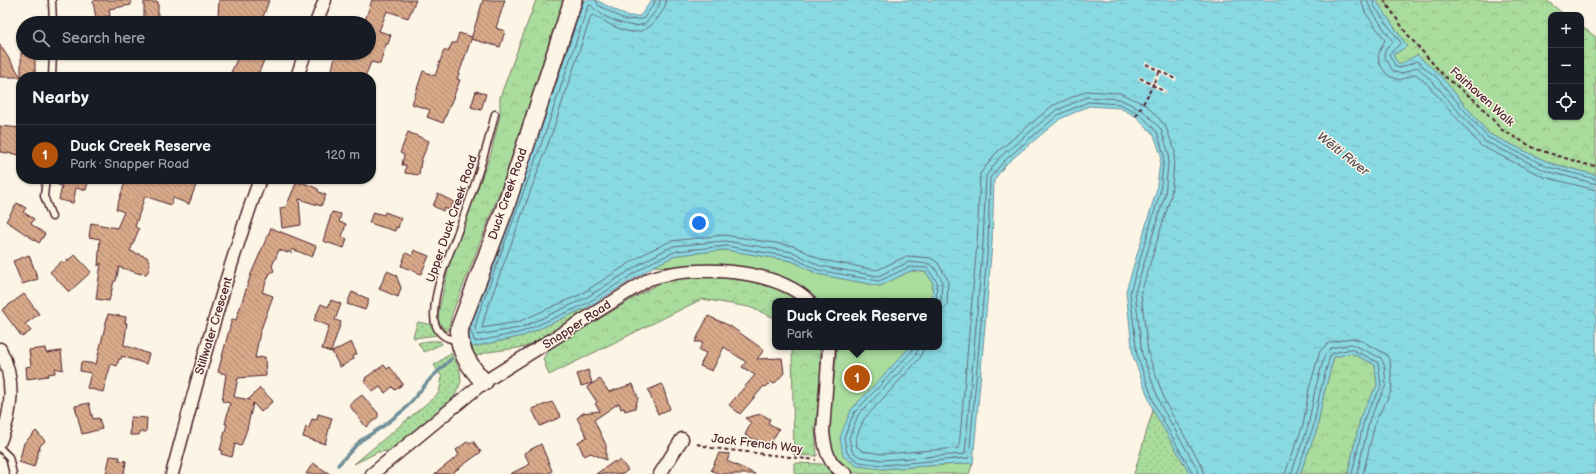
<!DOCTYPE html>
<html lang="en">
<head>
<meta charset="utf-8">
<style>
	:root { --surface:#171b24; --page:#242831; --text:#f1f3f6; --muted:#9ea1a6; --line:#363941; --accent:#b45309 }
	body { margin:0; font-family:"Balsamiq Sans",sans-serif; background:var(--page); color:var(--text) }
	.controls { position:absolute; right:12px; top:12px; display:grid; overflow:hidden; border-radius:8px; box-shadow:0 1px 3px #0004 }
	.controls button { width:36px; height:36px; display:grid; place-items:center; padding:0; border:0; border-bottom:1px solid var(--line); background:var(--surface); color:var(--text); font:20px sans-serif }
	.you { position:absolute; left:699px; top:223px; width:14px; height:14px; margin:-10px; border:3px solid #fff; border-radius:50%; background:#1a73e8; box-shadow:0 0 0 6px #1a73e833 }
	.badge { display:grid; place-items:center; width:26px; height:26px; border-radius:50%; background:var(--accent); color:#fff; font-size:13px; font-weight:700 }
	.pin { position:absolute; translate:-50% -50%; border:2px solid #fff; box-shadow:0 1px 4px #0006 }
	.popup { position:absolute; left:772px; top:298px; width:170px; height:52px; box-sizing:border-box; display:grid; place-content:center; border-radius:8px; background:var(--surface); filter:drop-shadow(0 1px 3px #0005); font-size:13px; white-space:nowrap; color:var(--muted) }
	.popup b { font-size:15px; color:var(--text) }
	.popup::after { content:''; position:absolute; left:50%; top:100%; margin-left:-8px; border:8px solid transparent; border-top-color:var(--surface) }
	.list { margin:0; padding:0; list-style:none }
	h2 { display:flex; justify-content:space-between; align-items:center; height:52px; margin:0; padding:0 16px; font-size:17px }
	h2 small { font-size:13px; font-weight:400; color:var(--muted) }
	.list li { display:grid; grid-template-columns:26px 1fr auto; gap:12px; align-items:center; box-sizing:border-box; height:60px; padding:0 16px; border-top:1px solid var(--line) }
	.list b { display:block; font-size:15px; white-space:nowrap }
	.list p { margin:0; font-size:13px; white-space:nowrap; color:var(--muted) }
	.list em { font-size:13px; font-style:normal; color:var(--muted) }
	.icon { flex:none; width:22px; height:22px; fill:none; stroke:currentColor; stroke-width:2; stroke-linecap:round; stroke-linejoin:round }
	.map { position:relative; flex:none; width:1596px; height:474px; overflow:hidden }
	.search { position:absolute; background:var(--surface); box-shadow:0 1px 3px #0004; left:16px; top:16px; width:360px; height:44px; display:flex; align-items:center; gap:10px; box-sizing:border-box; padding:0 14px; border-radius:22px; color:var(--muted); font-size:15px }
	.panel { position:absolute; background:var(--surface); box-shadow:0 1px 3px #0004; left:16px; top:72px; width:360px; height:112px; border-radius:16px }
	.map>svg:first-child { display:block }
	.grass { fill:url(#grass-dots); stroke:#7a7e64 }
	.forest { fill:url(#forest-crowns); stroke:#7a7e64 }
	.park { fill:#a9dc9d; stroke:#7a7e64 }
	.water { fill:url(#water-ripples); stroke:#708f99 }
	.pier { fill:#fcf5e5 }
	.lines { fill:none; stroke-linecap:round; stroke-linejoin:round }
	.shore { stroke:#636975; stroke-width:1 }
	.stream { stroke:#708f99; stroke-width:3.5 }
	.building { fill:url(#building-back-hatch); stroke:#4a1f2b }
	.lane-casing { stroke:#4a1f2b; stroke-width:9 }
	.street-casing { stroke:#4a1f2b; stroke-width:15 }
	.secondary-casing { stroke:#4a1f2b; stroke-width:20 }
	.path { stroke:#4a1f2b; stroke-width:2; stroke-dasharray:4 3; stroke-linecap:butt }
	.lane { stroke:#fcf5e5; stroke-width:6 }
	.street { stroke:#fcf5e5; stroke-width:12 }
	.secondary { stroke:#fcf5e5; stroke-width:17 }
	.path-bridge { stroke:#4a1f2b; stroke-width:2; stroke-dasharray:4 3; stroke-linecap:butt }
	.labels { text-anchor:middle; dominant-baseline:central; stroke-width:3; stroke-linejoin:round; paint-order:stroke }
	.street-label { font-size:12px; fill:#4a1f2b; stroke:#fcf5e5 }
	.water-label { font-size:13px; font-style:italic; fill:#5a4e59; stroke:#fcf5e5 }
</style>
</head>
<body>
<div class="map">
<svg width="1596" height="474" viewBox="0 0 1596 474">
	<defs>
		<pattern id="grass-dots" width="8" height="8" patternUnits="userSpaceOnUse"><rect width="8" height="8" fill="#a9dc9d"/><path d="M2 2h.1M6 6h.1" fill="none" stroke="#93bc87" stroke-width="1.8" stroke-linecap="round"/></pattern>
		<pattern id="forest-crowns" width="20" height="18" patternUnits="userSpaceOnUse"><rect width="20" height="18" fill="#a9dc9d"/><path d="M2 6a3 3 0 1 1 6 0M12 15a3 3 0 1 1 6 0" fill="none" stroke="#93bc87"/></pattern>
		<pattern id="water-ripples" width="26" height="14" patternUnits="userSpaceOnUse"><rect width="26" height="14" fill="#89d9e3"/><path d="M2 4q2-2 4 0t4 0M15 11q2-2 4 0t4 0" fill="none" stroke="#78bac3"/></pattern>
		<pattern id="building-back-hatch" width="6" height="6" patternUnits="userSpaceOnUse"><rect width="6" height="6" fill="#d8a98a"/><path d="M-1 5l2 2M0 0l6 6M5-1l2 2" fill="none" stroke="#b18971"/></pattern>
	</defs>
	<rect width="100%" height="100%" fill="#fcf5e5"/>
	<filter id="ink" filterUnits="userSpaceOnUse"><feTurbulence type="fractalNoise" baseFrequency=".025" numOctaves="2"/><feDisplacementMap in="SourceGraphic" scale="8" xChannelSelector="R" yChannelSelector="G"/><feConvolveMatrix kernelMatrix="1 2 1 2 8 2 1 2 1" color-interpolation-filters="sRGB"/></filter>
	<g filter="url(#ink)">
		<!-- grass -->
		<g class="grass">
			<polygon points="588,307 580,316 525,347 488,352 476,356 470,350 465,328 472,347 523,336"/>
			<polygon points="418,322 433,325 437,335 414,338 413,336"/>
			<polygon points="429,341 440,341 442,344 424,352 418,343"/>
			<polygon points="451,353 460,370 461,382 454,397 391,451 378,452 354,464 439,393 442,377 434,365"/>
			<polygon points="1153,410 1190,474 1134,474"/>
			<polygon points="795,463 822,464 833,474 795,474"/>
		</g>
		<!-- forest -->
		<g class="forest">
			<polygon points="536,0 563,0 504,181 452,314 448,331 445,331 437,319 450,260 491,153 500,116 500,97"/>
			<polygon points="1376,0 1546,0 1565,15 1551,15 1551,117 1581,117 1581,26 1596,37 1596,175 1550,163 1489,134 1440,75 1399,65 1393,55 1407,46"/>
			<polygon points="698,276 756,280 789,290 799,301 775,301 775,318 749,307 702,299 549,375 543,359 549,349 659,283"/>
			<polygon points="792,347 820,347 821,386 815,429 817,456 794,455"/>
			<polygon points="1351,352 1375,365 1377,386 1361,415 1348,474 1300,474 1317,429 1324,393 1334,357"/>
		</g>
		<!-- park -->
		<g class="park">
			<path d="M725 250 792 261 817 274 880 286 910 271 926 272 933 283 932 301H817C776 258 707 271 654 266L677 255Z"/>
			<polygon points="837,347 910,347 851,410 882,469 973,463 969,474 864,474 846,471 836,461 829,445 828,432"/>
		</g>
		<!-- water -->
		<polygon class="water" points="580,0 596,0 627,16 640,16 652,0 1376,0 1407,46 1393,55 1399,65 1417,55 1440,75 1489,134 1550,163 1596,175 1596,474 1348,474 1361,415 1377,386 1375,365 1351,353 1334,357 1324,393 1317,429 1300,474 1190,474 1153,410 1133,356 1126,291 1156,192 1161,155 1154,135 1137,117 1120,108 1089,106 1060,119 1006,164 994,180 992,244 973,463 882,469 857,466 843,456 840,437 851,410 910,347 939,347 939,301 932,301 933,283 926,272 910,271 880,286 817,274 792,261 725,250 677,255 654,266 588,307 523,336 472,347 465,328"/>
		<!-- pier -->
		<polygon class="pier" points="1146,61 1177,78 1175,82 1161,74 1156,84 1167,91 1165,94 1138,79 1140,76 1151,82 1157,72 1144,65"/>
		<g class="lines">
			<!-- shore -->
			<g class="shore">
				<polyline points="596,0 598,5 625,20 643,19 654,4 655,0"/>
				<path d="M660 0C660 6 657 9 653 14 650 18 647 23 642 25 628 29 599 16 591 5L588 6 546 131 480 310 475 328 477 335 520 328 584 299 650 258 673 246 725 241 793 252 820 266 878 276 909 262 929 264 934 267 942 280 941 301 939 306"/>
				<path d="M666 0C666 8 661 13 657 19 638 44 615 27 593 15L591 16 552 133 486 312 482 328 518 322 581 294 647 252 671 241 724 235 794 246 822 260 877 270 907 256 931 258 938 263 948 280 947 305 939 314"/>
				<path d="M1361 0 1365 12 1385 40C1377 56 1374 60 1389 76L1400 80 1416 74 1429 86 1481 146 1544 177 1596 190"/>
				<polyline points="1367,0 1370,8 1393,42 1386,49 1384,55 1393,71 1401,74 1417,67 1433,82 1484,141 1546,171 1596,184"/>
				<polyline points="1373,0 1374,6 1401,43 1389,54 1396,67 1400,68 1417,61 1437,78 1487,137 1548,167 1596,179"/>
				<polyline points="535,146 584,0"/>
				<polyline points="470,329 475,342 522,332 586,304 652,262 677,251 726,246 792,257 818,270 879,281 909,267 927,268 937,282 936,301"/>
				<polyline points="913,347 912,351 854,413 844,437 847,453 859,462 882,465 969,458 988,244 990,178 1004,161 1058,115 1088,102 1120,104 1140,114 1157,132 1164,155 1160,193 1130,292 1137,355 1156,408 1193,474"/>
				<polyline points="918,347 916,355 858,415 849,438 852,451 860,457 882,460 965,454 983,243 986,176 1000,157 1055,111 1087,97 1120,99 1142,110 1161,129 1169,154 1165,195 1135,292 1142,354 1161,406 1197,468 1198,474"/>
				<polyline points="924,347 920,358 864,419 856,438 857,447 863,451 882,454 959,448 977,243 980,174 996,153 1052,106 1086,91 1120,93 1146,105 1165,125 1175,151 1171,196 1141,293 1148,353 1166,404 1202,466 1204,474"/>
				<polyline points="1285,474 1303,425 1309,389 1320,351 1329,343 1351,338 1358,339 1386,354 1390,361 1392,384 1391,392 1376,420 1363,474"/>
				<polyline points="1291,474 1308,427 1315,390 1325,354 1331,348 1351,344 1381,358 1384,364 1386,385 1370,418 1357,474"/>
				<polyline points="1296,474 1313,428 1320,392 1330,356 1333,353 1351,349 1378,362 1381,387 1365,416 1352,474"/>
			</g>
			<!-- stream -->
			<polyline class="stream" points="338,465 360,441 382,427 405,409 430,379 451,359"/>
		</g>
		<!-- building -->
		<g class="building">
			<polygon points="95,0 131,0 131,5 109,9 110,16 96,18 93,2"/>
			<polygon points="219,0 269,0 261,23 228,23 230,17 218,16"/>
			<polygon points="372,0 416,0 408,18 387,11 379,31 391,35 388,44 386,44 380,64 371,62 365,77 330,77 336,53 369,53 369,23 364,23"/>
			<polygon points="483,0 505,0 496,28 505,31 500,47 471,39"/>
			<rect x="144" y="2" width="14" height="21"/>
			<polygon points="459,33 472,37 457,79 460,80 443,123 427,117 430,110 412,104 423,71 435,76 444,50 448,52 452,43 456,43"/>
			<polygon points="0,45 21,77 0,77"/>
			<rect x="21" y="53" width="14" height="24"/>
			<polygon points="246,53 252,53 265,58 257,77 229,77 238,57 243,59"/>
			<polygon points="476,91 486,94 481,110 471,107"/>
			<polygon points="0,126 21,128 21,155 0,152"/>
			<polygon points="408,132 429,141 421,161 419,175 405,173 406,165 402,165 404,155 400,153"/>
			<polygon points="53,179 89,179 86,190 76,188 73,203 59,200 62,186 53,183"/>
			<polygon points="126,179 189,179 188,182 196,185 189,204 173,198 171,205 145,196 135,227 139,229 130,251 147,257 150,263 149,270 146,274 141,273 141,274 119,267 116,281 114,281 109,301 96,299 101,263 98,266 100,239 89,237 91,223 117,228 124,212 116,209"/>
			<polygon points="297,181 301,184 302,182 318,189 319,192 326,195 321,206 299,199 301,225 282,228 280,208 286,207"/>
			<polygon points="438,194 454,202 449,210 444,208 443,211 433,206"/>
			<polygon points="17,203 26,208 23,212 34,219 31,224 45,234 39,243 6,221"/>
			<polygon points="332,212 341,214 339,222 346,224 342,237 347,239 344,248 323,241"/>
			<polygon points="373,212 384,215 385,212 401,218 398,228 396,227 395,231 369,223"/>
			<polygon points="271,228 316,246 312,257 292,249 291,253 288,251 288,253 279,250 272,266 274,271 270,273 262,292 273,296 260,332 255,358 265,357 266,376 238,378 234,397 250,400 249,399 260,388 273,401 261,412 253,403 247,429 241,446 235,444 232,457 221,454 222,450 220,450 227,424 225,424 230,403 222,401 226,374 218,372 232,319 236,320 251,274"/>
			<polygon points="414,250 429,256 421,274 401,266 406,253 412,256"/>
			<polygon points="29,255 38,279 22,284 13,261"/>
			<polygon points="75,255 91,272 69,292 50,272 62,261 64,263"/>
			<polygon points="387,271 396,275 401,288 398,297 379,289"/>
			<polygon points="352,292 369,299 365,310 347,304"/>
			<polygon points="24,294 39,314 25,324 31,331 22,337 2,310"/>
			<polygon points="331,300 341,304 335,320 341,322 331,352 322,349 329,326 314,320 321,304 328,307"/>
			<polygon points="108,314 126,317 125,323 127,323 124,345 149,354 146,364 122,356 121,359 119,359 117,366 111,364 103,392 87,388 91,373 80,371 81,362 96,364"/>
			<polygon points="708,316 730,326 764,350 757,359 782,358 784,373 774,384 771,382 766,387 764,386 740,414 729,405 755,375 742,367 746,362 724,347 712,371 700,366 706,353 699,350 703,342 695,342"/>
			<polygon points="351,342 357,354 353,356 354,359 340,367 332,352"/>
			<polygon points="45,348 46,353 61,351 63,370 55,368 55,373 48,374 48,376 27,379 26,367 31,366 29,350"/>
			<polygon points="384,365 387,369 390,367 403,384 395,390 392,387 385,393 380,387 373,392 364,381 366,380 365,378"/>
			<polygon points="588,370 592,383 581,386 577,374"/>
			<polygon points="600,379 609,392 633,384 638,398 635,408 625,411 624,408 621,409 619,403 594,420 606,445 606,460 591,453 584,456 578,442 587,437 577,418 583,413 600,411 595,404 597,402 587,387"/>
			<polygon points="662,384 670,409 658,414 648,390"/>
			<polygon points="362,395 378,413 378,417 366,427 349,405"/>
			<polygon points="552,402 561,417 540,426 532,409"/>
			<polygon points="89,403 93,419 99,418 102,429 82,434 75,406"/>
			<polygon points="318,414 332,418 325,444 303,437 306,427 309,428 312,419 317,420"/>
			<polygon points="761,414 770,419 768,423 779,429 769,446 745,435 751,423 745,418"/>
			<polygon points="131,417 147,418 146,432 140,432 139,435 130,435"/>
			<polygon points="36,431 45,441 40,446 34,467 19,462 24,443"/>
			<polygon points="468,441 470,443 473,441 481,452 451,474 435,474 459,455 456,450"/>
			<polygon points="541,444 552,471 547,474 510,474 530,464 524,453"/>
			<polygon points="719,453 730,454 727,461 755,474 719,474 711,470"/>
			<polygon points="110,456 120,457 119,460 126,461 124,474 106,474"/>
			<polygon points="620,460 628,470 623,474 596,474 615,461 616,463"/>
			<polygon points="313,463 330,474 306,474"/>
		</g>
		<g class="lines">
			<!-- lane casing -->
			<g class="lane-casing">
				<g id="lane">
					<polyline points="52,0 53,23"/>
					<polyline points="52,77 53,53"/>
					<polyline points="46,179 44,196 52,217"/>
					<path d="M459 340C444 340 434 331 434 315 434 291 445 264 454 242 470 200 485 157 495 114"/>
					<polyline points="0,448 9,457 13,474"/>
				</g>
			</g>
			<!-- street casing -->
			<g class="street-casing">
				<g id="street">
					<polyline points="316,23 325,0"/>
					<polyline points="297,77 305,53"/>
					<path d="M829 347 823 432C825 450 828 465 846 474"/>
					<path d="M0 349C15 378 13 411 0 441"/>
					<path d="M172 474C199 375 225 275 260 179"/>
					<path d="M372 474 484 382 649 279C693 264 774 268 809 301"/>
					<polyline points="660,474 682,439"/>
				</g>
			</g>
			<!-- secondary casing -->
			<g class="secondary-casing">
				<path id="secondary" d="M484 382C470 367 456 348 460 327L505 208 573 0"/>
			</g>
			<!-- path -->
			<g class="path">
				<polyline points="1384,0 1407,34 1444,76 1477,102 1502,130 1536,149 1584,164 1596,166"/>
				<polyline points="1146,64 1175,79"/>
				<polyline points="1140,78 1165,92"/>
				<polyline points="1154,82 1160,71"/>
				<polyline points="1136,116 1149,93"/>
				<polyline points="697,444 712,448 816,460"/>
			</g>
			<!-- lane -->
			<use href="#lane" class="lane"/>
			<!-- street -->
			<use href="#street" class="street"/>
			<!-- secondary -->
			<use href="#secondary" class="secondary"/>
			<!-- path-bridge -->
			<polyline class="path-bridge" points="1149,93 1154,82"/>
		</g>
	</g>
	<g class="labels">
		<!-- street labels -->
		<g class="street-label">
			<text transform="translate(1482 97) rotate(42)">Fairhaven Walk</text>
			<text transform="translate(508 194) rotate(-71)">Duck Creek Road</text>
			<text transform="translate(452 219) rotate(-71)">Upper Duck Creek Road</text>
			<text transform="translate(577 325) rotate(-33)">Snapper Road</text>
			<text transform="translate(214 326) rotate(-73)">Stillwater Crescent</text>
			<text transform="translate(757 444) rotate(7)">Jack French Way</text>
		</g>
		<!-- water labels -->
		<g class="water-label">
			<text transform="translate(1343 154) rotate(38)">Wēiti River</text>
		</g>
	</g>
</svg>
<div class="controls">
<button>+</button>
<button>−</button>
<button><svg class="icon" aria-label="locate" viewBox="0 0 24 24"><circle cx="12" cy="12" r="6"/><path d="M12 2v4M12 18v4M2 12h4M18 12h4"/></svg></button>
</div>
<div class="you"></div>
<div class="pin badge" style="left:857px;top:378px">1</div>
<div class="popup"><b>Duck Creek Reserve</b>Park</div>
<div class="search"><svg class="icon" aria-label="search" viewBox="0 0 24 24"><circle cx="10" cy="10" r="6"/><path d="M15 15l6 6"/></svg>Search here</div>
<section class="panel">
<h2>Nearby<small></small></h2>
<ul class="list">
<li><span class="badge">1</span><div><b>Duck Creek Reserve</b><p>Park · Snapper Road</p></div><em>120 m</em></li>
</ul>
</section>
</div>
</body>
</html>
